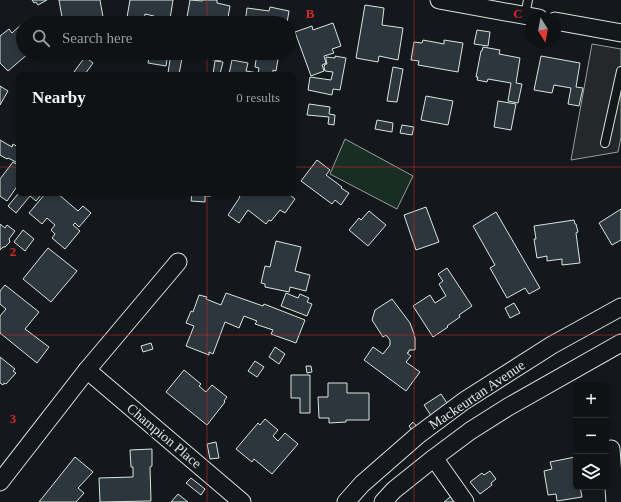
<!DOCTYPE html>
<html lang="en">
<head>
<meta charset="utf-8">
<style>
	:root { --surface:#0f1215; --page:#1d2022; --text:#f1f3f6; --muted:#9b9ea0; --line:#2f3234 }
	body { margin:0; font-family:"Times New Roman",serif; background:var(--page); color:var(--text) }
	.controls { position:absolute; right:12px; bottom:12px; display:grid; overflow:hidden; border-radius:6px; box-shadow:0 2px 6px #0003 }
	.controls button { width:36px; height:36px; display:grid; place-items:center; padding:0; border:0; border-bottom:1px solid var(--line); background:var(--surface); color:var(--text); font:20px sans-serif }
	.compass { position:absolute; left:525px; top:12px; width:36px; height:36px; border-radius:50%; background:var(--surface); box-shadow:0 2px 6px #0003; rotate:169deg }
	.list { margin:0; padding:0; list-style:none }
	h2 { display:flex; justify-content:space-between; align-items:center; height:52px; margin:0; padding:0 16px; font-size:17px }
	h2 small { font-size:13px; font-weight:400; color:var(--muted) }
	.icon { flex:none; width:22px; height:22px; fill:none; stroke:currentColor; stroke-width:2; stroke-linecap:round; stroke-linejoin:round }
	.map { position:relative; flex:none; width:621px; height:502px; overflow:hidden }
	.search { position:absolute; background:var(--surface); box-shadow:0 2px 6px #0003; left:16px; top:16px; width:280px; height:44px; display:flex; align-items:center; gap:10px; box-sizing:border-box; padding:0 14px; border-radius:22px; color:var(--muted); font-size:15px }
	.panel { position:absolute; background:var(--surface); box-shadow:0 2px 6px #0003; left:16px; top:72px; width:280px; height:124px; border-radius:6px }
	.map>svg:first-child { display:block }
	.green { fill:#1a2d24; stroke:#939e99 }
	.parking { fill:#24282b; stroke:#939e99 }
	.building { fill:#2c363c; stroke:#d8e6dc }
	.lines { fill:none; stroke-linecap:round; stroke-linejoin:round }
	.lane-casing { stroke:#d8e6dc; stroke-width:10 }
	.street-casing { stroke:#d8e6dc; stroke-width:19 }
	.lane { stroke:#14181c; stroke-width:8 }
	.street { stroke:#14181c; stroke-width:17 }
	.grid { fill:none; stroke:#d62828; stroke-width:1; stroke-opacity:0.55 }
	.labels { text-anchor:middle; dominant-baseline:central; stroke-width:3; stroke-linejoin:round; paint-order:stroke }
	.street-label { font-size:14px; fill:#d8e6dc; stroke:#14181c }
	.grid-label { font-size:13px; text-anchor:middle; font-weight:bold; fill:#d62828; stroke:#14181c; stroke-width:3; stroke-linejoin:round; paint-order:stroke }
</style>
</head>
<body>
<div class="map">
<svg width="621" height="502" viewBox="0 0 621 502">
	<rect width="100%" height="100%" fill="#14181c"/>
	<!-- green -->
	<polygon class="green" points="345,139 413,176 397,209 330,174"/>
	<!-- parking -->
	<polygon class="parking" points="592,44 621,49 621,137 618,152 571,160"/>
	<!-- building -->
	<g class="building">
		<polygon points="32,0 47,0 38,5 36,2 34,3"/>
		<polygon points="59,0 100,0 103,17 84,21 84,23 63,23"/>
		<polygon points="130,0 173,0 170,19 167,19 166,23 152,23 154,16 145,14 144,23 126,23"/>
		<polygon points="190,0 202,1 202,0 217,0 217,3 230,6 227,23 186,23"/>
		<polygon points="365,5 384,8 382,25 403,28 398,60 379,56 378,62 356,58"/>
		<polygon points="270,7 289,11 287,23 245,23 247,8 269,11"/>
		<polygon points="28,19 32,23 23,23"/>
		<polygon points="91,20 109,23 91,23"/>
		<polygon points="23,23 23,53 29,53 8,71 0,63 0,36 9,29 12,33"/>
		<polygon points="333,23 341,46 332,49 334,53 324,56 326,63 322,65 324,71 311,76 295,32 312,26 313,30"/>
		<polygon points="477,30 490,32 488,46 474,44"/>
		<polygon points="423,40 444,44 444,40 463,43 458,72 418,65 419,61 411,60 414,42 422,43"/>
		<polygon points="483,47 500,50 499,54 520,58 516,83 522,84 518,103 508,101 511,83 488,79 487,82 477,80 478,77 476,77 481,51 482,51"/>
		<polygon points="32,53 40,53 35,57"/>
		<polygon points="93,53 105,53 105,59 93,57"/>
		<polygon points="150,53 168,53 166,66 148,63"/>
		<polygon points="171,53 183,53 179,74 168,73"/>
		<polygon points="204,53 222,53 220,61 203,58"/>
		<polygon points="257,53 279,53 276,71 273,70 273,74 229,74 232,60 248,63 246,71 258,73 259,68 255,67"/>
		<polygon points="335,56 346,58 340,90 333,89 332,95 308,90 310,77 331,80 333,72 325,71 324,67 325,64 327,64 326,60 326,57 335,58"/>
		<polygon points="541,56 580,63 576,87 583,88 579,106 568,104 571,88 554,85 552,93 534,90"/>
		<polygon points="85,57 93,63 85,74 77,74 74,72"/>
		<polygon points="215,61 223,62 220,74 213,74"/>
		<polygon points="393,67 403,69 397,102 387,101"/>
		<polygon points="0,86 8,91 0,105"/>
		<polygon points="426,96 453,101 448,125 421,120"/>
		<polygon points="498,101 516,104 511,130 494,127"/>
		<polygon points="309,104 330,107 329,114 335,115 334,125 328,124 329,117 307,115"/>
		<polygon points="377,120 393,123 392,132 375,129"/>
		<polygon points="402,125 414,127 412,135 400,133"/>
		<polygon points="0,140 12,147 13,144 18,147 18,163 8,158 7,159 0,155"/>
		<polygon points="317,160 330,170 326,175 342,187 341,188 349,193 341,205 335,200 332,204 301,181"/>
		<polygon points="13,162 18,165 18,185 7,201 0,196 0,179"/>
		<polygon points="18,194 42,194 36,201 30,196 16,213 8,206"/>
		<polygon points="45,194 58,194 78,211 83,206 91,213 79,227 75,223 73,225 80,231 65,249 52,238 55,234 51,230 55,225 47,218 42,224 29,213"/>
		<polygon points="192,194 211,194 211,196 205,196 205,202 191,201"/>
		<polygon points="241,194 290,194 290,195 295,199 285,213 280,210 271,221 269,220 266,224 248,210 239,223 228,215 240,197 239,196"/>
		<polygon points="426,207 439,242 416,250 404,215"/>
		<polygon points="621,209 621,240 612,245 599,223"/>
		<polygon points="369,211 386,225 368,246 349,230 359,218 361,220"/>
		<polygon points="496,212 540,288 529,294 525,288 507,298 490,268 495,265 473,226"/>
		<polygon points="574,220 575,224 576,224 578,232 576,233 580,263 562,265 562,259 547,261 547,256 537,258 534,239 536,239 534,226"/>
		<polygon points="0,224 5,228 7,225 15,231 9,239 10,242 5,247 3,247 0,250"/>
		<polygon points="23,230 34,239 25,251 14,242"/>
		<polygon points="276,241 301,247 295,271 310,275 306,291 290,287 289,292 265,287 265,284 261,283 265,266 270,267"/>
		<polygon points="48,248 77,271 51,302 23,279"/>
		<polygon points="447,268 472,306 459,315 460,317 447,326 448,327 433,337 413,306 430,295 435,303 446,296 439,284 443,281 438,274"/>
		<polygon points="5,285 39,312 25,329 49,347 37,363 0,333 0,316 6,309 0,304 0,291"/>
		<polygon points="226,293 263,306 264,304 305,320 296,343 271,334 273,330 255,324 257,321 244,316 239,328 225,322 213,354 209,352 209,355 186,346 194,326 186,323 191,311 193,312 199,295 207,297 206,299 221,305"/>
		<polygon points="286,293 298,298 300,294 309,298 307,302 312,304 307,316 281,306"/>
		<polygon points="392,299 410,323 414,334 414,336 415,337 415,350 409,350 409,352 407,353 411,356 406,362 420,372 406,391 364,360 373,347 383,354 390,345 390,340 386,335 383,337 372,320 375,310"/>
		<polygon points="514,303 520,313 510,318 505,308"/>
		<polygon points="151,343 153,349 143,352 141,346"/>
		<polygon points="275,347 285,354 279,364 269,357"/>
		<polygon points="0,357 15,369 13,371 16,373 6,384 4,383 3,385 0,383"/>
		<polygon points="255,361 264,367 257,377 248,371"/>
		<polygon points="306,366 311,366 312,372 307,373"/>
		<polygon points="184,370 201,384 199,386 206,392 212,385 227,397 224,401 225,402 207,425 166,392"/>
		<polygon points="291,375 310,375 310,413 300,413 300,398 291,398"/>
		<polygon points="328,383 347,383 347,393 369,393 369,420 346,420 346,422 329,423 329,418 319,418 318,397 328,397"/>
		<polygon points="441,394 449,406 432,417 424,405"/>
		<polygon points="265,419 278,430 273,436 278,441 285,433 298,444 272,474 254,459 252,462 236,449 258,423 260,425"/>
		<polygon points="413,422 419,429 414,433 409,426"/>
		<polygon points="216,442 219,458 210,459 207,444"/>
		<polygon points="152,449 152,466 150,467 151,501 100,502 99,478 133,477 133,467 131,467 130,450"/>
		<polygon points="75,457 93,472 78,488 84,493 76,502 39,502"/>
		<polygon points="575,457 576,462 576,487 580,487 582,497 557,501 556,494 548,495 544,471 552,469 550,462"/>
		<polygon points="490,471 496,479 491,483 492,485 480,494 470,482 482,473 484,475"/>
		<polygon points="191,478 205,489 201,495 186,483"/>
		<polygon points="178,494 188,502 171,502"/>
		<polygon points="454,494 459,502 444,502"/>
	</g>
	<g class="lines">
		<!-- lane casing -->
		<g class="lane-casing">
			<g id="lane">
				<polyline points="525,15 528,0"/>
				<polyline points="605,143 621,71"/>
			</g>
		</g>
		<!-- street casing -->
		<g class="street-casing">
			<g id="street">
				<polyline points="439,0 539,18"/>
				<polyline points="555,21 621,33"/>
				<polyline points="87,370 242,502"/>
				<polyline points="611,449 615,502"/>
				<polyline points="434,458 465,502"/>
				<polyline points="0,482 87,370 178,262"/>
				<polyline points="346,502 362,484 417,436 464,401 552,345 621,307"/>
				<polyline points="383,502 394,490 434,458 470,431 508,407 621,343"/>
			</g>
		</g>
		<!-- lane -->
		<use href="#lane" class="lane"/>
		<!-- street -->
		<use href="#street" class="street"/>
	</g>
	<!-- grid -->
	<path class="grid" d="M207 0V23M414 0V502M207 53V74M0 167H18M294 167H621M207 194V502M0 335H621"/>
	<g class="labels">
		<!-- street labels -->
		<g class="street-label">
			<text transform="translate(477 395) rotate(-34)">Mackeurtan Avenue</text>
			<text transform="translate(164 436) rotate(40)">Champion Place</text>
		</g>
	</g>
	<g class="grid-label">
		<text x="310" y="18">B</text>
		<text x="518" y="18">C</text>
		<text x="13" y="256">2</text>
		<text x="13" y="423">3</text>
	</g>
</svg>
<div class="controls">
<button>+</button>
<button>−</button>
<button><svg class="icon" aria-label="layers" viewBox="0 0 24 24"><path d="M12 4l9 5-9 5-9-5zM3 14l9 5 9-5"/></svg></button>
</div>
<svg class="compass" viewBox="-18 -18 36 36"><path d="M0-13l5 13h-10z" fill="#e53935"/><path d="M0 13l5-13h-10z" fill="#9b9ea0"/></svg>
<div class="search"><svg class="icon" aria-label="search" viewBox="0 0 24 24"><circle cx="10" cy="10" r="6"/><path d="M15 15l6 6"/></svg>Search here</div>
<section class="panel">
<h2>Nearby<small>0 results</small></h2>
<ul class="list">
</ul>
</section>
</div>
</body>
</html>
